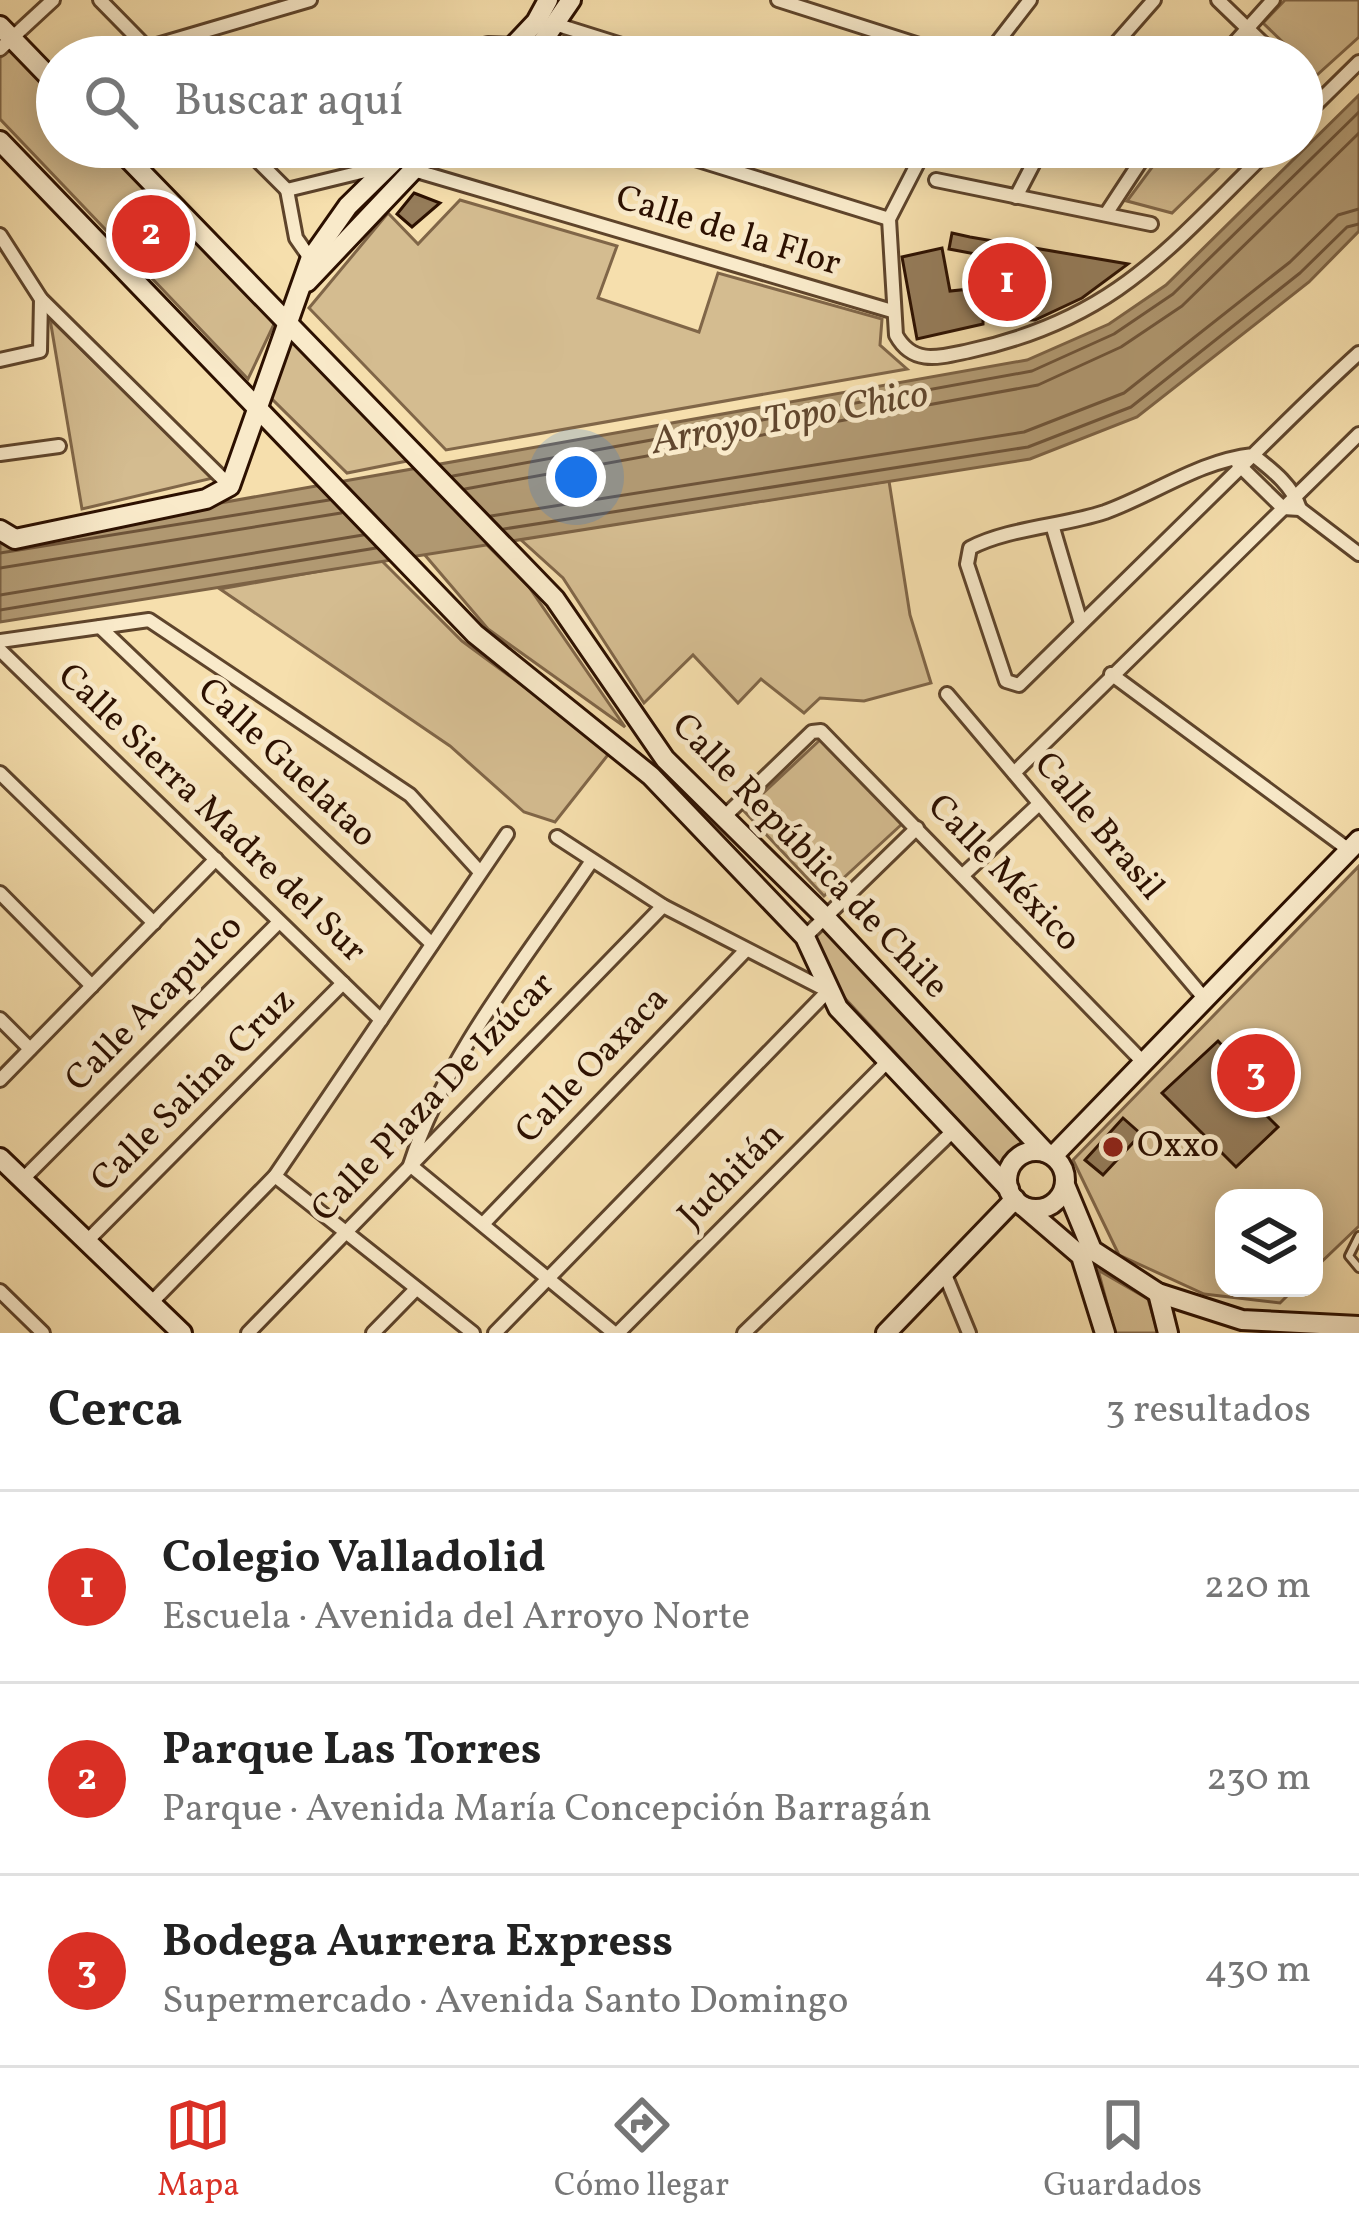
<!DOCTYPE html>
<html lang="es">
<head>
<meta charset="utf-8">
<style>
	:root { --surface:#fff; --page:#f2f2f2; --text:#222; --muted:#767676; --line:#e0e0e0; --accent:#d93025 }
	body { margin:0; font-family:Vollkorn,serif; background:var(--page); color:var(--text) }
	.controls { position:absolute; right:36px; bottom:36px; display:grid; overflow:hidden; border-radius:24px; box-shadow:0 6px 30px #0003 }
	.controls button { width:108px; height:108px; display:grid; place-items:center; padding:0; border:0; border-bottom:3px solid var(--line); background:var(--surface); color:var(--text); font:60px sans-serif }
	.you { position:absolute; left:576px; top:477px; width:42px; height:42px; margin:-30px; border:9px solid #fff; border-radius:50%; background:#1a73e8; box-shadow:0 0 0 18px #1a73e833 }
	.badge { display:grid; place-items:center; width:78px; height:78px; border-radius:50%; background:var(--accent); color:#fff; font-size:39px; font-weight:700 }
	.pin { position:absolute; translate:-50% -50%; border:6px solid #fff; box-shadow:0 3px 12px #0006 }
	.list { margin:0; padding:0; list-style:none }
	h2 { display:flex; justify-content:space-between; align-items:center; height:156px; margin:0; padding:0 48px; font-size:51px }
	h2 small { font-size:39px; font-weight:400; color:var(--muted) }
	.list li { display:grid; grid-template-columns:78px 1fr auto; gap:36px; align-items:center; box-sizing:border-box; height:192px; padding:0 48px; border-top:3px solid var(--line) }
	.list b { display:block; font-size:45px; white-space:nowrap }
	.list p { margin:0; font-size:39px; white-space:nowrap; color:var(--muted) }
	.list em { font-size:39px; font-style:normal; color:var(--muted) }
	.icon { flex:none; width:66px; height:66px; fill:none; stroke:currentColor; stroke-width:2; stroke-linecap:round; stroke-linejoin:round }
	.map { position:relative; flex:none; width:1359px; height:1333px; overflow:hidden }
	.search { position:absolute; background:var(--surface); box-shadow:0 6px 30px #0003; left:36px; right:36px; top:36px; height:132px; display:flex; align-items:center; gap:30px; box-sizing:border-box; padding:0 42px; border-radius:66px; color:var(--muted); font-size:45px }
	.sheet { height:732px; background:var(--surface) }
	nav { display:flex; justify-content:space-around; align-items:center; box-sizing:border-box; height:168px; border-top:3px solid var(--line); background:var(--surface); font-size:33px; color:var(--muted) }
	nav a { display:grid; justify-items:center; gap:6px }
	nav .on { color:var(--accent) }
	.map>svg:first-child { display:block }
	.green { fill:#d4bc90; stroke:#806648; stroke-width:3 }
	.water { fill:#b19972; stroke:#7c6244; stroke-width:3 }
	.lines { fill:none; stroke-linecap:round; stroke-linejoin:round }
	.shore { stroke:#6e5439; stroke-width:3 }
	.building { fill:#957c5a; stroke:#2c1000; stroke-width:3 }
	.lane-casing { stroke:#5e442b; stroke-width:12 }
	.street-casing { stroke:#5e442b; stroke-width:18 }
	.secondary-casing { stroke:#2c1000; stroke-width:24 }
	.lane { stroke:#f9eaca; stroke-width:6 }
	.street { stroke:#f9eaca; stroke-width:12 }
	.secondary { stroke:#f9eaca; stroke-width:18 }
	.poi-dot { fill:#8f2418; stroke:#f9eaca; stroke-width:4.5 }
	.labels { text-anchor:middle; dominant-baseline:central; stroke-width:10; stroke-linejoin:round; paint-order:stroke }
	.street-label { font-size:36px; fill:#2c1000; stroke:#f9eaca }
	.poi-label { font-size:36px; fill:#2c1000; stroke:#f9eaca; text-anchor:start }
	.water-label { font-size:39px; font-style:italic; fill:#61472e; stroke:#f9eaca }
</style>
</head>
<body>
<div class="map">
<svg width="1359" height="1333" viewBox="0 0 1359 1333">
	<rect width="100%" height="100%" fill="#f6dfad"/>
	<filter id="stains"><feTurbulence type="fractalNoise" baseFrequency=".00167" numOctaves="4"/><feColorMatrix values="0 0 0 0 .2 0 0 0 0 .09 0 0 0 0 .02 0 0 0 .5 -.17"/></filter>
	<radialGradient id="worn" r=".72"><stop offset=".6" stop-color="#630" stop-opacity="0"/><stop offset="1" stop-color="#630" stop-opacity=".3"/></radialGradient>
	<!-- green -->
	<g class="green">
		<polygon points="1285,0 1359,0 1359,37 1317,75 1263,23"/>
		<polygon points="13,45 57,91 57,147 110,147 276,320 248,379 0,119 0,58"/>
		<polygon points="1167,147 1240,147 1172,213 1127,201"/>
		<polygon points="460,200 617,246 598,298 699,332 718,273 882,319 880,345 907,369 446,450 309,308 388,213 418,244"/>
		<polygon points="50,319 213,478 82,509"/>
		<polygon points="291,335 407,461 347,473 271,398"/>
		<polygon points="889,481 910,615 931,683 864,701 820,698 804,713 761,679 738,703 693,655 644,703 563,578 520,539"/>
		<polygon points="481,539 529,587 625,727 488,629 424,554"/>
		<polygon points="381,560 462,641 611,751 555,822 524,812 450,746 220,589"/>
		<polygon points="821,739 902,824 824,896 744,811"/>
		<polygon points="1359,866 1359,1226 1314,1269 1314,1198 1224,1198 1224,1288 1295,1288 1280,1303 1204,1294 1119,1255 1073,1160"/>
		<polygon points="823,928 1025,1142 1002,1168 828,980 815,935"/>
		<polygon points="1098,1270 1148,1299 1158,1333 1115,1333"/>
	</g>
	<!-- water -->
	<polygon class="water" points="1359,95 1359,231 1309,282 1137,417 1030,459 0,622 0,542 1027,360 1109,324 1166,285"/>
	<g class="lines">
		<!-- shore -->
		<g class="shore">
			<polyline points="453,476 1032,371 1114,334 1173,294 1359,112"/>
			<polyline points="465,489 1038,385 1121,347 1182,306 1359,133"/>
			<polyline points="491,516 1024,432 1124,393 1290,262 1338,215 1359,209"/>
			<polyline points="504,529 1028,447 1131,407 1300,273 1347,227 1359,224"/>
			<polyline points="0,553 329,500"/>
			<polyline points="0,568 341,513"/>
			<polyline points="0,595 363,535"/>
			<polyline points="0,610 376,548"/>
		</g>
	</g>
	<!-- building -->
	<g class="building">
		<polygon points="414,193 440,203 412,227 397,214"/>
		<polygon points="952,233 970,237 1128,264 1082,298 1035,320 983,319 983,324 917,339 902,257 942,248 950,291 1029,283 1028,264 949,249"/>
		<polygon points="1218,1041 1275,1101 1264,1113 1278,1127 1236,1167 1162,1093"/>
		<polygon points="1123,1118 1141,1134 1103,1175 1085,1160"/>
	</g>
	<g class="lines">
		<!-- lane casing -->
		<g class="lane-casing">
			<polyline id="lane" points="1359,1236 1349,1256 1359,1268"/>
		</g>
		<!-- street casing -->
		<g class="street-casing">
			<g id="street">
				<polyline points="100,0 156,57"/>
				<polyline points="778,0 957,57"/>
				<polyline points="1218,0 1277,57"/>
				<polyline points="558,25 660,57"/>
				<polyline points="147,48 310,0"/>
				<polyline points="0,49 53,0"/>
				<polyline points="430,57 488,44 514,45"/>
				<polyline points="986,57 1030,0"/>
				<polyline points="1104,57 1154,0"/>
				<polyline points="1222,57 1273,0"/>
				<polyline points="1302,118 1359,62"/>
				<polyline points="244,147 287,190"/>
				<polyline points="656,147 889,219"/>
				<path d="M926 147 889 219 896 335C913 366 940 357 969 351 1117 319 1169 247 1272 147"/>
				<polyline points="410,169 892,311"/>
				<polyline points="936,180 1151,224"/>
				<polyline points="287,190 390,165"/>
				<polyline points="287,190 296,238 312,261"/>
				<polyline points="1016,197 1042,147"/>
				<polyline points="1106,214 1150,147"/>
				<polyline points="0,235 41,299 230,486"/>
				<polyline points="0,360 40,351 41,299"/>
				<polyline points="0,454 59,446"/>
				<polyline points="1238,464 1283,508 1300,509 1359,554"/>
				<path d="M1300 509C1293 486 1272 470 1253 455 1199 461 1155 494 1105 512 1063 526 1008 528 970 548L967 564 1006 681 1019 685 1240 468C1279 429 1318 390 1359 353"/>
				<polyline points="1053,528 1081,623"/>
				<polyline points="100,627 432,944"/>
				<polyline points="0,641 149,620 410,795 480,872"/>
				<polyline points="0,650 381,1020"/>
				<polyline points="1111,674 1349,850"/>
				<polyline points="947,694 1204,998"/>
				<polyline points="0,773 154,923"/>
				<polyline points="1014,773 1359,434"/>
				<polyline points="724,817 812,732 821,731 1142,1061"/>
				<path d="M591 862C526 958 446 1054 410 1165L614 1333"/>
				<polyline points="963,875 1039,804"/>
				<polyline points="0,893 92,986"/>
				<polyline points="805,937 917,828"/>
				<polyline points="0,1019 30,1049"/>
				<polyline points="0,1080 216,859"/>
				<polyline points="275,1176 473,1333"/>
				<polyline points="22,1180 279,922"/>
				<polyline points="483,1224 746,950"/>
				<polyline points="87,1241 343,983"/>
				<polyline points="944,1272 969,1333"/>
				<polyline points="0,1291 43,1333"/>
				<polyline points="151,1303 275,1176 507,834"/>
				<polyline points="248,1333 663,906"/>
				<polyline points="373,1333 415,1290"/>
				<polyline points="495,1333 828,991 663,906 557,837"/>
				<polyline points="618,1333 888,1061"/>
				<polyline points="744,1333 954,1130"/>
			</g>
		</g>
		<!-- secondary casing -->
		<g class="secondary-casing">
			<g id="secondary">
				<polyline points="0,26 57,85"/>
				<polyline points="503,57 536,22 548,0"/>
				<polyline points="532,57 571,0"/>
				<polyline points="0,141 475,634 651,776 805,937 838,1008 1009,1189"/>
				<polyline points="117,147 555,599 665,759 825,917 1045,1152"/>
				<polyline points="307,282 435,147"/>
				<polyline points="0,530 15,539 206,499 230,486 310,260 348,206 408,147"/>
				<circle cx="1036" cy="1180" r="29"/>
				<polyline points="1053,1156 1359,840"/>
				<polyline points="0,1158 182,1333"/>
				<polyline points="1065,1185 1092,1250 1158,1293 1242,1320 1359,1326"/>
				<polyline points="1024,1207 1081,1256 1105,1333"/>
				<polyline points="1158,1293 1168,1333"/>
				<polyline points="886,1333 1015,1199"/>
			</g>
		</g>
		<!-- lane -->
		<use href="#lane" class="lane"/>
		<!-- street -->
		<use href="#street" class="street"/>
		<!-- secondary -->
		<use href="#secondary" class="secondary"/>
	</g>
	<!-- markers -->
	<circle class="poi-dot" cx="1113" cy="1147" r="12"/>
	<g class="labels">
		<!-- street labels -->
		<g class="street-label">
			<text transform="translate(728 232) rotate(17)">Calle de la Flor</text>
			<text transform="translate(286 764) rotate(43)">Calle Guelatao</text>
			<text transform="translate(211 814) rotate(44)">Calle Sierra Madre del Sur</text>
			<text transform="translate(1098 827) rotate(50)">Calle Brasil</text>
			<text transform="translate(809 857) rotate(46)">Calle República de Chile</text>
			<text transform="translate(1003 874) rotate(46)">Calle México</text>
			<text transform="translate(155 1004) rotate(-45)">Calle Acapulco</text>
			<text transform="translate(593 1066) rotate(-46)">Calle Oaxaca</text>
			<text transform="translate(194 1091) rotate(-45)">Calle Salina Cruz</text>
			<text transform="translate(434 1098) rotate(-46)">Calle Plaza De Izúcar</text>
			<text transform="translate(732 1176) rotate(-45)">Juchitán</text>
		</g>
		<!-- poi labels -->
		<g class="poi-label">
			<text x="1137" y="1147">Oxxo</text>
		</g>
		<!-- water labels -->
		<g class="water-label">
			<text transform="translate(790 419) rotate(-10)">Arroyo Topo Chico</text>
		</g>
	</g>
	<rect width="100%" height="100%" filter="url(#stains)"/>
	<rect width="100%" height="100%" fill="url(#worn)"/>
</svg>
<div class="controls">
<button><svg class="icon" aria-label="layers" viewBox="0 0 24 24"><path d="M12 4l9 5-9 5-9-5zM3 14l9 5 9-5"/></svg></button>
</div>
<div class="you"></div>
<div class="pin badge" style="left:1007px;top:282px">1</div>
<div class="pin badge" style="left:151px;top:234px">2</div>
<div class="pin badge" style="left:1256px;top:1073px">3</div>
<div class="search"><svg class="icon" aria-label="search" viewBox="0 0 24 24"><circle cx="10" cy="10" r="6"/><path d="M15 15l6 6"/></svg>Buscar aquí</div>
</div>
<section class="sheet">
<h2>Cerca<small>3 resultados</small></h2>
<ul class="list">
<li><span class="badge">1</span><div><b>Colegio Valladolid</b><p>Escuela · Avenida del Arroyo Norte</p></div><em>220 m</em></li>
<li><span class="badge">2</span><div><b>Parque Las Torres</b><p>Parque · Avenida María Concepción Barragán</p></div><em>230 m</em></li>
<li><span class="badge">3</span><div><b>Bodega Aurrera Express</b><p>Supermercado · Avenida Santo Domingo</p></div><em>430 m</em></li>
</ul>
</section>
<nav>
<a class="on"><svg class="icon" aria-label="map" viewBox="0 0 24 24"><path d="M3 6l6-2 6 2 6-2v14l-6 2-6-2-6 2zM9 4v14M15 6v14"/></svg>Mapa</a>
<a><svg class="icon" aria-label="directions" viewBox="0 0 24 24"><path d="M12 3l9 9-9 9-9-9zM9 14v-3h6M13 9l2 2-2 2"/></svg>Cómo llegar</a>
<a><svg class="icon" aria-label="saved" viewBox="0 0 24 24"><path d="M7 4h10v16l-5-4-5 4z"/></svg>Guardados</a>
</nav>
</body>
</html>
